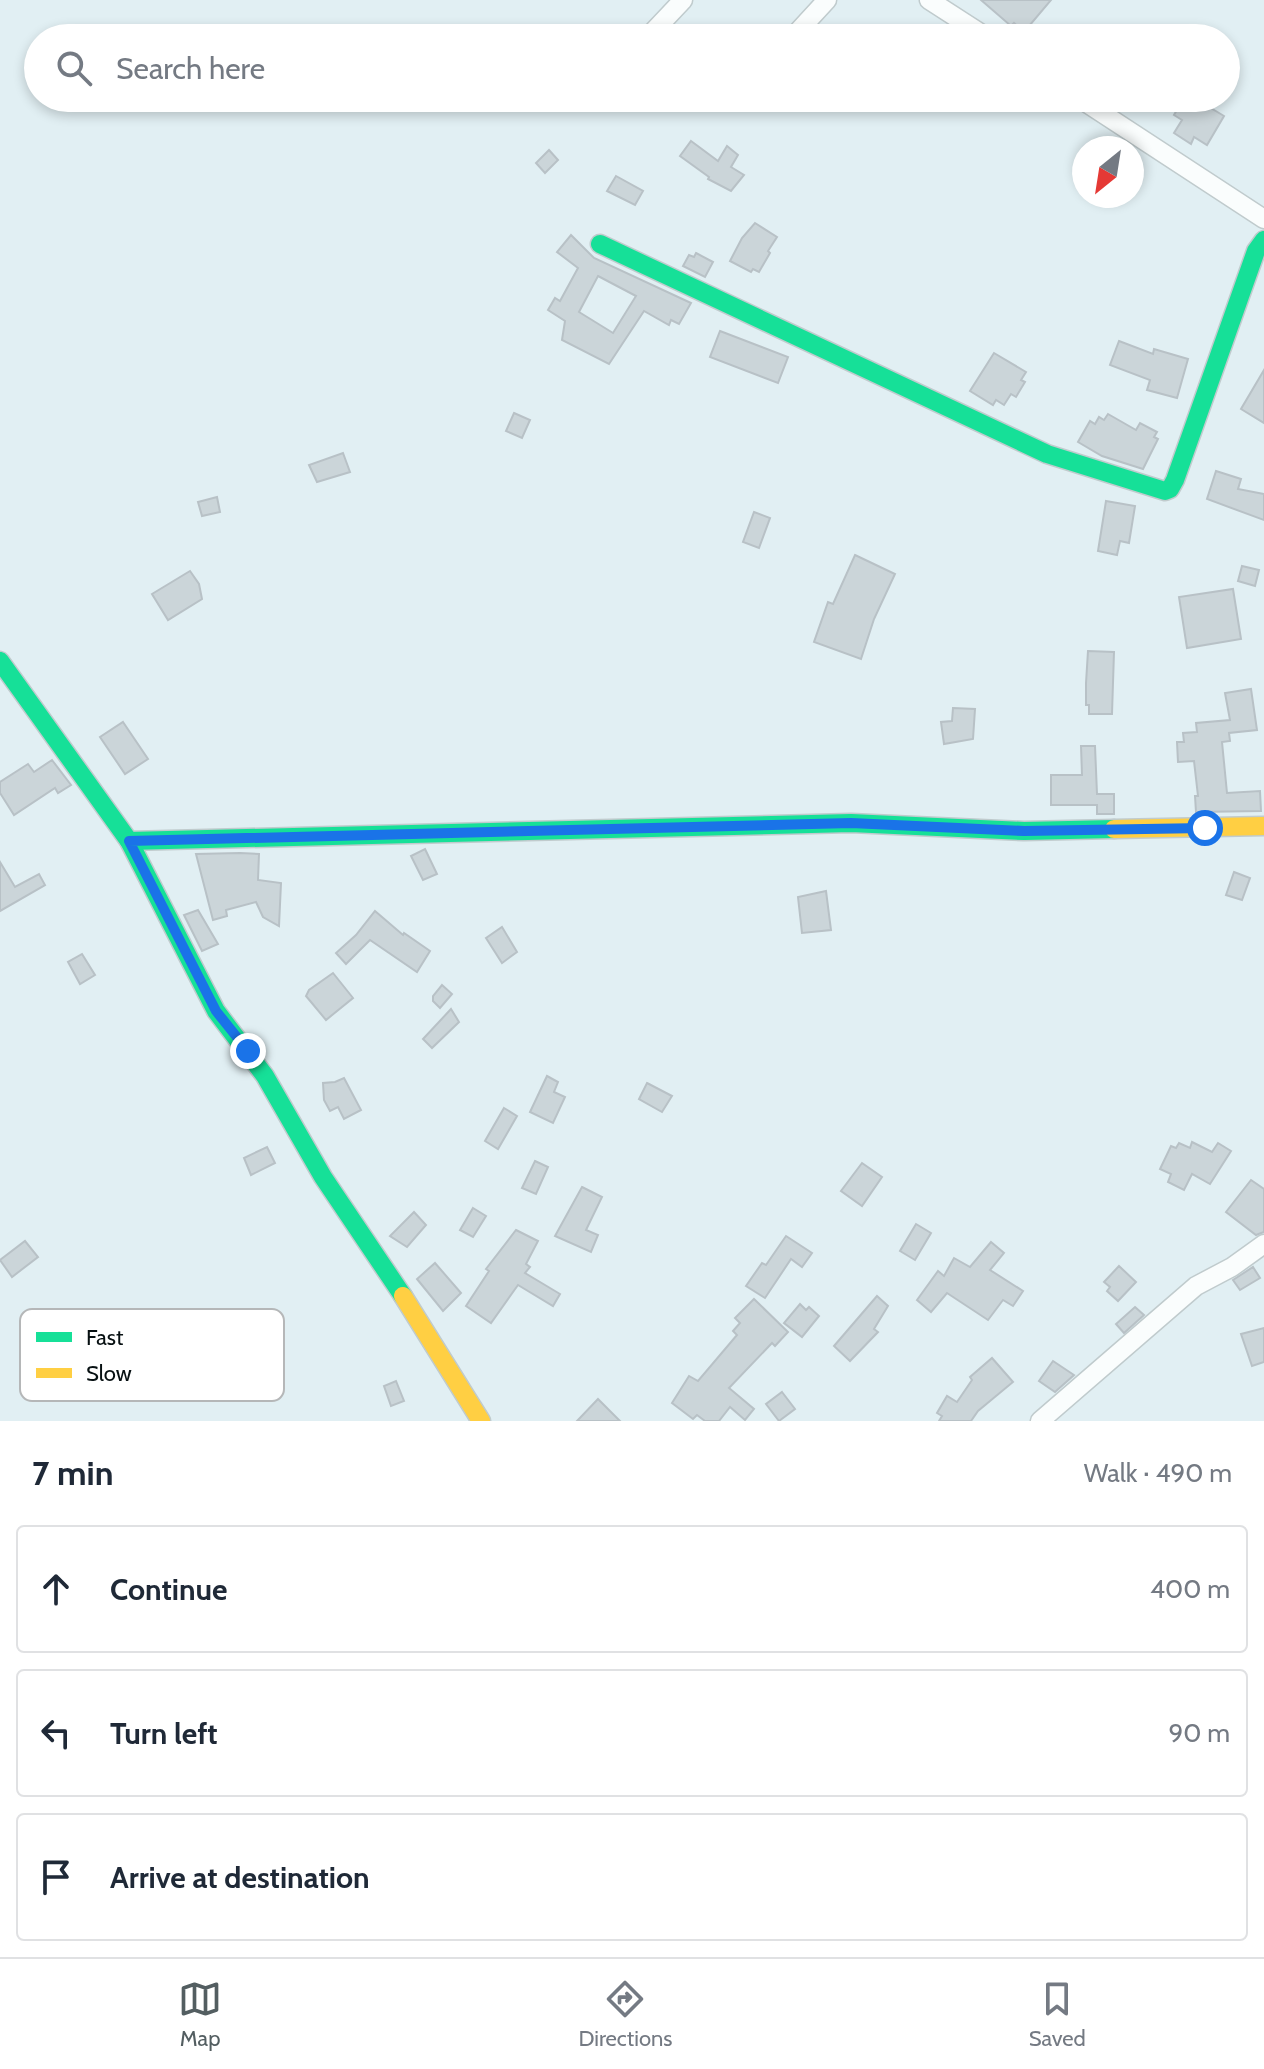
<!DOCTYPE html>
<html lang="en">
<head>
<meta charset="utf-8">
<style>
	:root { --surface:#fff; --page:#f6f6f7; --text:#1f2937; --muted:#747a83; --line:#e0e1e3; --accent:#535e61 }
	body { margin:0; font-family:Cabin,sans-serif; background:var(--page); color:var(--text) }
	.compass { position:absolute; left:1072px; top:136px; width:72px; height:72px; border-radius:50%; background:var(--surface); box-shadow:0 4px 12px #0003; rotate:210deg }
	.stop { position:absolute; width:24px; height:24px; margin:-18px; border:6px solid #1a73e8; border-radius:50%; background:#fff }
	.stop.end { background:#1a73e8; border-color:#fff; box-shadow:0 2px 8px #0008 }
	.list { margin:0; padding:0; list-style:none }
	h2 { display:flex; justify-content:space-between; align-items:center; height:104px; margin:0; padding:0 32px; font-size:34px }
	h2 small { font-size:26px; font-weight:400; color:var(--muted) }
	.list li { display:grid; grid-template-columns:52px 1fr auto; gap:24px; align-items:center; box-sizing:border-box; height:128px; margin:0 16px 16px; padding:0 16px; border:2px solid var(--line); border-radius:8px }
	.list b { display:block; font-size:30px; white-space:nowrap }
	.list em { font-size:26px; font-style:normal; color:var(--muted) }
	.icon { flex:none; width:44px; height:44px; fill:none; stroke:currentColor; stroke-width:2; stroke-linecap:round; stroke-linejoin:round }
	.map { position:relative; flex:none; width:1264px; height:1421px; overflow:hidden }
	.search { position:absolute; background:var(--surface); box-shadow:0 4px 12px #0003; left:24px; right:24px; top:24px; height:88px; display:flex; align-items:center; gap:20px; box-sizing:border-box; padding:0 28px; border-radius:44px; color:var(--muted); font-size:30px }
	.sheet { height:536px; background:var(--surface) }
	nav { display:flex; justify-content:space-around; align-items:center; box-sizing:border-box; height:112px; border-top:2px solid var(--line); background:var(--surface); font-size:22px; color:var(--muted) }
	nav a { display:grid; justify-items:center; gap:4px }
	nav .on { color:var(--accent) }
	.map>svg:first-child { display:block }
	.building { fill:#cbd5d9; stroke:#b8c1c6; stroke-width:2; fill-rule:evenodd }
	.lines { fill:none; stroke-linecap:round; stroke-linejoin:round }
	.street-casing { stroke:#c0cbcd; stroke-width:21 }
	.fast-casing { stroke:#c0cbcd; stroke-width:21 }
	.slow-casing { stroke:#c0cbcd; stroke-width:21 }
	.street { stroke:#fafdfd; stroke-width:18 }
	.fast { stroke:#16e098; stroke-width:18 }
	.slow { stroke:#ffcf43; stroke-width:18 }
	.route { stroke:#1a73e8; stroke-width:10 }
	.key { fill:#fff; stroke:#b5b7b8; stroke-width:2 }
	.key-label { font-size:22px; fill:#071012 }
</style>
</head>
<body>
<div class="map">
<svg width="1264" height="1421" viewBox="0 0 1264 1421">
	<rect width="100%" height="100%" fill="#e1eff3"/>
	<!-- building -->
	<g class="building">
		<polygon points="981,0 1051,0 1024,32 1014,23 1011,26"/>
		<polygon points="1184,98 1194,98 1224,116 1207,145 1194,137 1191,144 1174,133 1182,120 1174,115"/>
		<polygon points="691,141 718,161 727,146 738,155 731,167 744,175 731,191 708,179 709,177 680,156"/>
		<polygon points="549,150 558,160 545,173 536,163"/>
		<polygon points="616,176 643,191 635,205 607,191"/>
		<polygon points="755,223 777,237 768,251 770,253 759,272 753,269 751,272 730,261 742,238"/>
		<path d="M571 235 594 258 691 303 679 324 671 320 669 325 644 311 609 364 562 340 565 321 548 310 555 298 560 301 578 268 557 252ZM598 276 636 296 613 333 579 312Z"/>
		<polygon points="696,253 713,262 705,277 683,266 689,255 694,257"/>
		<polygon points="720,331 788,357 778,383 710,357"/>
		<polygon points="1119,341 1153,354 1154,349 1188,359 1177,398 1147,390 1150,380 1110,365"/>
		<polygon points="994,353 1026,372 1021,380 1025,382 1016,397 1011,394 1004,405 996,400 993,405 970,391"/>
		<polygon points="1264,370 1264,423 1241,409"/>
		<polygon points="514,413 530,420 522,438 506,431"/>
		<polygon points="1108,414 1136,430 1140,423 1157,432 1154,437 1158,439 1143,469 1102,456 1078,442 1090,421 1095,424 1099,417 1104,420"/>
		<polygon points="343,453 350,472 317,482 309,465"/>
		<polygon points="1216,471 1241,479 1238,489 1264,494 1264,520 1207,499"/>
		<polygon points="217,497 220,512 202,516 198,502"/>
		<polygon points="1106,501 1135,506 1129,543 1120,541 1117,555 1098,551"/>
		<polygon points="754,512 770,518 759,548 743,542"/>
		<polygon points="855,555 895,574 874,619 861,659 814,642 828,602 833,604"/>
		<polygon points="1242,566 1259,570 1255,586 1238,581"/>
		<polygon points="190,571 199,584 202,599 168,620 152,594"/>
		<polygon points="1233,589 1241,639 1187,648 1179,597"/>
		<polygon points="1088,651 1114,652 1112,714 1089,714 1089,705 1086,705 1086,683"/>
		<polygon points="1251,689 1257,730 1229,733 1230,741 1222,742 1227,793 1260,791 1261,811 1196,812 1195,796 1198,796 1194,761 1178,762 1177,742 1184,742 1183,733 1197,732 1196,723 1230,720 1225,693"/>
		<polygon points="953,708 975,709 973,739 944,744 941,722 952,721"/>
		<polygon points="123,722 148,759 125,774 100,737"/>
		<polygon points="1081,746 1095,746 1097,794 1114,794 1114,814 1097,814 1097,805 1051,805 1051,775 1082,775"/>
		<polygon points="52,760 71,785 58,793 55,788 14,815 0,793 0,782 28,764 34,772"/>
		<polygon points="425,849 437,874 423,880 411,856"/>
		<polygon points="240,853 259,854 258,880 281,883 279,926 263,917 256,902 226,910 227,916 213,920 196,854"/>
		<polygon points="0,862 15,887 39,874 45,885 0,911"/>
		<polygon points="1234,872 1250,878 1242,900 1226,895"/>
		<polygon points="826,891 831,930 802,933 798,897"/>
		<polygon points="198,910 218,944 202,951 184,915"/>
		<polygon points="375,911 403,935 404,933 430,951 417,972 370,940 346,964 336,953 356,935"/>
		<polygon points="502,927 517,952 502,963 486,938"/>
		<polygon points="82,954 95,975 80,984 68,962"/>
		<polygon points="333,973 353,998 326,1020 306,996 309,990"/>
		<polygon points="442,985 452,994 440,1008 433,1001 433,996"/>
		<polygon points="451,1009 459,1022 432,1048 423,1039"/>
		<polygon points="547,1076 558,1082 554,1092 565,1097 553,1123 530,1112"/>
		<polygon points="344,1078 361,1110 344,1119 338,1107 330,1111 324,1100 323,1083 335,1082"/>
		<polygon points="647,1083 672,1096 662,1112 639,1099"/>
		<polygon points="504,1108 517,1116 498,1149 485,1141"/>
		<polygon points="1192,1142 1212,1152 1218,1143 1231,1151 1210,1184 1192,1174 1184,1190 1168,1182 1171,1174 1160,1169 1171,1146 1176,1148 1179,1143 1190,1148"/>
		<polygon points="267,1147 275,1163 251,1175 244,1158"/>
		<polygon points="535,1161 548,1167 536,1194 522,1188"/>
		<polygon points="862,1163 882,1177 862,1206 841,1191"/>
		<polygon points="1251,1180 1264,1189 1264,1232 1256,1235 1226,1212"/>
		<polygon points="582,1187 602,1197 586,1230 598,1235 591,1252 555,1236"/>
		<polygon points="473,1208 486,1216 473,1237 460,1230"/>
		<polygon points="414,1212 426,1225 407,1247 390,1236"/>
		<polygon points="916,1224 931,1233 915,1260 900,1251"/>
		<polygon points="516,1230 538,1241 526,1264 530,1267 525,1273 560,1294 553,1306 518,1285 491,1323 466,1306 489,1271 486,1269"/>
		<polygon points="786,1236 812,1253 802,1267 791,1259 765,1298 746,1286 762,1263 766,1265"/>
		<polygon points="25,1241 38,1257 12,1277 0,1260"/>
		<polygon points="991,1242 1004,1253 990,1270 1023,1291 1013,1306 1003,1300 988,1320 947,1293 931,1312 917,1300 938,1271 944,1276 954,1258 970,1267"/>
		<polygon points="435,1263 461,1293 443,1311 417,1279"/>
		<polygon points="1119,1266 1136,1282 1118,1301 1107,1291 1110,1287 1104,1282"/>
		<polygon points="1253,1267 1260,1278 1240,1290 1233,1280"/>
		<polygon points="877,1296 888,1306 874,1329 878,1332 850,1361 834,1346"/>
		<polygon points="754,1299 788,1332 775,1346 772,1343 729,1388 754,1409 745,1420 730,1407 719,1421 705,1421 697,1415 693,1419 672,1403 689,1376 698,1381 737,1335 733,1331 740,1323 735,1318"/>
		<polygon points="800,1304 806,1310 809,1307 819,1316 802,1337 784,1323"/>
		<polygon points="1135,1307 1144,1315 1124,1333 1116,1324"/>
		<polygon points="1264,1328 1264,1362 1252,1366 1241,1334"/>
		<polygon points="992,1358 1013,1382 978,1411 971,1421 939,1421 942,1416 937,1413 947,1396 957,1402 972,1380 970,1377"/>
		<polygon points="1053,1361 1074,1375 1055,1392 1039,1381"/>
		<polygon points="396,1381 404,1401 391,1406 384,1386"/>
		<polygon points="782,1392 795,1409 779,1421 766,1404"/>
		<polygon points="598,1399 620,1421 577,1421"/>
	</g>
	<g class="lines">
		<!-- street casing -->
		<g class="street-casing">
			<g id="street">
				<polyline points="929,0 988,38"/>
				<polyline points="650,35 683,0"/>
				<polyline points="792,38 827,0"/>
				<polyline points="1079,98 1264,219"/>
				<polyline points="1040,1421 1196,1286 1232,1267 1264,1244"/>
			</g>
		</g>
		<!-- fast casing -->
		<g class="fast-casing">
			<g id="fast">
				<polyline points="600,244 1047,454 1165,491 1170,489 1175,480 1256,251 1264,240"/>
				<polyline points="0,661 129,841 216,1011 265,1076 323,1177 403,1296"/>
				<polyline points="129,841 851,823 1024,831 1114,829"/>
			</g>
		</g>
		<!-- slow casing -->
		<g class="slow-casing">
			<g id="slow">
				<polyline points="1114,829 1264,826"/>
				<polyline points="403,1296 481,1421"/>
			</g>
		</g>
		<!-- street -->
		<use href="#street" class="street"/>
		<!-- fast -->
		<use href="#fast" class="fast"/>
		<!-- slow -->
		<use href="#slow" class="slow"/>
	</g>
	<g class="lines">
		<!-- route -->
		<polyline class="route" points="248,1051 216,1011 129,841 851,823 1024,831 1205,828"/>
	</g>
	<!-- legend -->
	<rect x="20" y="1309" width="264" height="92" rx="12" class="key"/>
	<rect x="36" y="1332" width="36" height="10" fill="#16e098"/>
	<rect x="36" y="1368" width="36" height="10" fill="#ffcf43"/>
	<g class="key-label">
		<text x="86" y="1345">Fast</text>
		<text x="86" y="1381">Slow</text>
	</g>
</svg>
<svg class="compass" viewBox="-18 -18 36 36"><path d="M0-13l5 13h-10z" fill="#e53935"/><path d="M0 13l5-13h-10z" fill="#747a83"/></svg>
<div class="stop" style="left:1205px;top:828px"></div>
<div class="stop end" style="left:248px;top:1051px"></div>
<div class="search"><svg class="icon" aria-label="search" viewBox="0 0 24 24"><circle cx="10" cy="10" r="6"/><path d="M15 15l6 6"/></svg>Search here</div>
</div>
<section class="sheet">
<h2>7 min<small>Walk · 490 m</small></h2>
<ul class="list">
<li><svg class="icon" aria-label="ahead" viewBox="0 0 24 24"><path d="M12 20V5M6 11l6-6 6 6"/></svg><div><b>Continue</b></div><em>400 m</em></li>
<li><svg class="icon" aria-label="left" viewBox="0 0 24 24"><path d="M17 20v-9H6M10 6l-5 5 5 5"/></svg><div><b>Turn left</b></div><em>90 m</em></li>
<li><svg class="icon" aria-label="arrive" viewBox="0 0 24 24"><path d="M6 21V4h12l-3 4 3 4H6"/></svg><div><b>Arrive at destination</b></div></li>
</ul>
</section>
<nav>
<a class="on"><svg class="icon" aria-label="map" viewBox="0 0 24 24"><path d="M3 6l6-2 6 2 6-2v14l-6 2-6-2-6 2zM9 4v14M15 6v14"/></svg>Map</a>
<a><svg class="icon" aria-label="directions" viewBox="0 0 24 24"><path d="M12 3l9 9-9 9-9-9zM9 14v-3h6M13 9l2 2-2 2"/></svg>Directions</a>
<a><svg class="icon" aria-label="saved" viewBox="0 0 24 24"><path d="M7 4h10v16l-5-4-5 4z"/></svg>Saved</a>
</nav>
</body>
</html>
